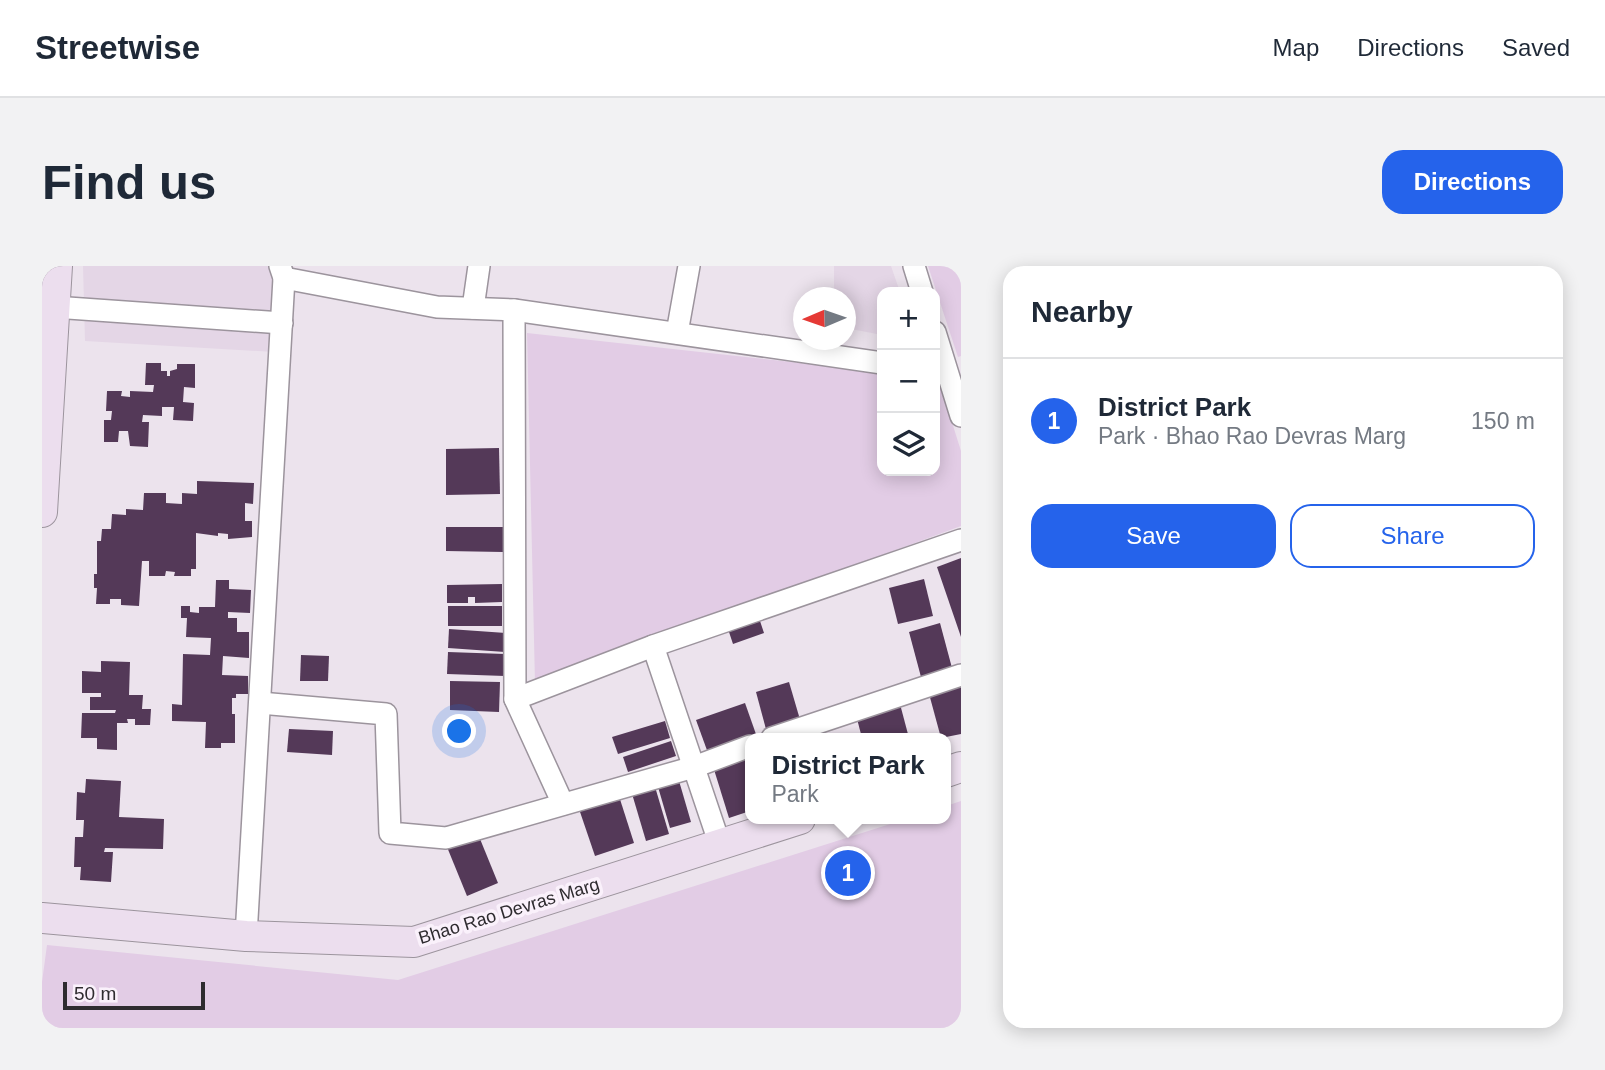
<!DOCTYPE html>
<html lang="en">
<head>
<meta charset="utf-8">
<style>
	:root { --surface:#fff; --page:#f2f2f3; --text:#1f2937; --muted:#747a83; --line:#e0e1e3; --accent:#2563eb }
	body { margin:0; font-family:Helvetica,sans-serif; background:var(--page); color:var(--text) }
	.controls { position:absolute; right:21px; top:21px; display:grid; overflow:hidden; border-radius:14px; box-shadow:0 4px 18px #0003 }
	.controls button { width:63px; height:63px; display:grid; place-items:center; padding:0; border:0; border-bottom:2px solid var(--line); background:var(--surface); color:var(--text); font:35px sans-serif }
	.compass { position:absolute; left:751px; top:21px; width:63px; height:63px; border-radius:50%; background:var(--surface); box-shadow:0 4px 18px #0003; rotate:268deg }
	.scale { position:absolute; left:21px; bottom:18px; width:142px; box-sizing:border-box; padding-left:7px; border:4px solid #2e2b2f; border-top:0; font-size:19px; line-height:24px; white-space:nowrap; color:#2e2b2f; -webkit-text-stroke:5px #faf1fb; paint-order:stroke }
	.you { position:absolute; left:418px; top:466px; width:24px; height:24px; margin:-18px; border:5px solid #fff; border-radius:50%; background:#1a73e8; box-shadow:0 0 0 10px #1a73e833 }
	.badge { display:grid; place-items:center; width:46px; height:46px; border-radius:50%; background:var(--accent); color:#fff; font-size:23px; font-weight:700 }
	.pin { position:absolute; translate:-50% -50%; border:4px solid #fff; box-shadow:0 2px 7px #0006 }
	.popup { position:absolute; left:703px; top:467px; width:206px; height:91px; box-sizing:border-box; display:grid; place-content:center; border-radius:14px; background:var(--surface); filter:drop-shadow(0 2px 5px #0005); font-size:23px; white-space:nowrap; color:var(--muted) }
	.popup b { font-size:26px; color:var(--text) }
	.popup::after { content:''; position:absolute; left:50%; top:100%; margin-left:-14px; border:14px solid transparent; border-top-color:var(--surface) }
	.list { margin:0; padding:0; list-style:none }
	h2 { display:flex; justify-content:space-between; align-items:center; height:91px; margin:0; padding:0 28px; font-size:30px }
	h2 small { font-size:23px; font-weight:400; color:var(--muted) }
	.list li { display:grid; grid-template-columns:46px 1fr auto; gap:21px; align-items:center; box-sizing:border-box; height:126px; padding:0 28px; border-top:2px solid var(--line) }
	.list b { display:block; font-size:26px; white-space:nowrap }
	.list p { margin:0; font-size:23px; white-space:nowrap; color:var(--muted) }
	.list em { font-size:23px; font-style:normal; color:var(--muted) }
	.actions { display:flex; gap:14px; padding:21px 28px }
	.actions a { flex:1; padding:16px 0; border:2px solid var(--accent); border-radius:21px; text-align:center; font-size:24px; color:var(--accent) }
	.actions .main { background:var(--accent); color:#fff }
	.icon { flex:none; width:38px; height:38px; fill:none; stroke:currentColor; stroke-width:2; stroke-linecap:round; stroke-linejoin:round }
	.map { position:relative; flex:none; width:919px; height:762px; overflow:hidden; border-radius:21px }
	header { display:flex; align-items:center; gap:42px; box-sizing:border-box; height:98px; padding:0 35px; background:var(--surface); border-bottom:2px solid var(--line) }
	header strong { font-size:33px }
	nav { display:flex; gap:38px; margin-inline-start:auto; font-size:24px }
	.intro { display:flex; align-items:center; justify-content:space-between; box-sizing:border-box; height:168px; padding:0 42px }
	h1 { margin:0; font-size:49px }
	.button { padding:18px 32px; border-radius:21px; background:var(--accent); color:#fff; font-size:24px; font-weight:700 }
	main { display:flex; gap:42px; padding:0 42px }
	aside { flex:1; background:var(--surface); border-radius:21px; box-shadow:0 4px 18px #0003 }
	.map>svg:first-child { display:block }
	.built { fill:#e4d6e6 }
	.green { fill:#e2cce5 }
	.building { fill:#543958 }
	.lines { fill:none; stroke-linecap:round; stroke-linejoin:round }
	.street-casing { stroke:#9c949d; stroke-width:24 }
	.secondary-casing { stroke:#9c949d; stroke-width:32 }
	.street { stroke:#fff; stroke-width:21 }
	.secondary { stroke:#ecdeee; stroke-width:30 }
	.labels { text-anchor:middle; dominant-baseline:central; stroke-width:7; stroke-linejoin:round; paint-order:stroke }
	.street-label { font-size:18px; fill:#2e2b2f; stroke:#faf1fb }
</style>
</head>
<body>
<header>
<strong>Streetwise</strong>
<nav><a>Map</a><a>Directions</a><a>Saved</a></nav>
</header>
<div class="intro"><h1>Find us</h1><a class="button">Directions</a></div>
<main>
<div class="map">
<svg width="919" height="762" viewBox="0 0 919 762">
	<rect width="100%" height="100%" fill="#ece3ed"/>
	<!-- built -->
	<g class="built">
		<polygon points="41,0 239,0 232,86 43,75"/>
		<polygon points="792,0 849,0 858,26 840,26 840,69 804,62 804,32 792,31"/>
	</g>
	<!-- green -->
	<g class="green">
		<polygon points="886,0 919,0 919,90 916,91"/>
		<polygon points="485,67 840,106 840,205 893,205 893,112 896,112 919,185 919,260 493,417"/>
		<polygon points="919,535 919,762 0,762 0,716 5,679 356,714 864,553 904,553 904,540"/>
	</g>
	<!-- building -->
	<g class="building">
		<polygon points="104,97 119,97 119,105 125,105 125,110 128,110 128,105 135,103 135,98 153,98 153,122 142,121 141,136 152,137 151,155 131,154 132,141 120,141 120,150 101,149 100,156 107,156 106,181 88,180 86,165 77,165 76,176 62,176 62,154 69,154 70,145 64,145 65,125 80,125 79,130 88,131 88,125 111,126 112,119 103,119"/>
		<polygon points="457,182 458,228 404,229 404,183"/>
		<polygon points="155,215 212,217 211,238 203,237 203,255 210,255 210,271 186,273 186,268 176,267 176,270 154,267 154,303 149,303 149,310 132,310 133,306 124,305 123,310 107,310 107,295 100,295 97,340 79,339 79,333 68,333 68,338 54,338 55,322 52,322 52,308 55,308 55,275 59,275 60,263 69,263 70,248 84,249 84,243 101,244 102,227 124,227 124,237 140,238 140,227 155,228"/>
		<polygon points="404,261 461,261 461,286 404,285"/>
		<polygon points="919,292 919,371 895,301"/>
		<polygon points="882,313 891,350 856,358 847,322"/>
		<polygon points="174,314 187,314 187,323 209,324 208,347 186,346 186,352 195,352 195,366 207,366 207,392 181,390 180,409 206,410 206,428 194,428 194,432 190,432 190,448 193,448 193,477 179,477 179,482 163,482 164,456 130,455 130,438 140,439 141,388 168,389 169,372 144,371 145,352 139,352 139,340 148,340 148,346 157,347 157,341 173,341"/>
		<polygon points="460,318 460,336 433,337 433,331 426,331 426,337 405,337 405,319"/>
		<rect x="406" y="340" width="54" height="20"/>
		<polygon points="717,352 722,367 691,378 686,363"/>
		<polygon points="898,357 910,402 879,411 867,366"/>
		<polygon points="407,363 464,367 463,386 406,382"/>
		<polygon points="406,386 463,388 463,410 405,408"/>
		<polygon points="259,389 287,390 286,415 258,415"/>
		<polygon points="59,395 88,396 87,429 101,429 100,443 109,443 108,459 93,459 93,453 85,453 86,457 75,457 75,484 55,483 55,472 39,472 40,447 73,447 74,444 48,444 48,431 59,431 59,427 40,427 40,405 59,406"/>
		<polygon points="408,415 458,416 457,446 408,444"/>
		<polygon points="919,415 919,468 899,472 886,424"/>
		<polygon points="747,416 759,457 725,467 714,426"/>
		<polygon points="703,437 715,471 666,487 654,454"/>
		<polygon points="858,438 867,472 820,472 814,449"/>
		<polygon points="623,455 628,472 576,488 570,471"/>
		<polygon points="247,463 291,465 290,489 245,486"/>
		<polygon points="629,475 634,490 586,506 581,491"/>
		<polygon points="708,485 708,545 687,552 670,497"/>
		<polygon points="635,508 649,556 628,562 614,514"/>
		<polygon points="44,513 79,515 77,551 122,553 121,583 63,582 62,586 71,586 69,616 38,614 39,601 32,601 33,571 41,571 42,554 34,554 35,526 43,527"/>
		<polygon points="611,514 627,568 604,575 588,521"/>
		<polygon points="576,527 592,577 553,590 536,540"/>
		<polygon points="436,568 456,617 425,630 405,581"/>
	</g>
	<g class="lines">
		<!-- street casing -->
		<g class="street-casing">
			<g id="street">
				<polyline points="872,0 880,26"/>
				<polyline points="242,12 395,41 472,44 840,97"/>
				<polyline points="12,41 240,57"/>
				<polyline points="431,42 437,0"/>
				<polyline points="472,44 473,433 521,538"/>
				<polyline points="893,66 919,150"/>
				<polyline points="635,67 647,0"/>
				<polyline points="611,380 678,579"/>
				<polyline points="473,433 611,380 919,274"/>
				<polyline points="218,437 344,448 348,567 404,572 652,501 708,480"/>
				<polyline points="730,472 919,409"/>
				<polyline points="204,670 242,12 238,0"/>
			</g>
		</g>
		<!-- secondary casing -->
		<g class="secondary-casing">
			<g id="secondary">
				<polyline points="0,246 15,0"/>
				<polyline points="904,506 919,501"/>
				<polyline points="0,652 204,670 372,676 758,553"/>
			</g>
		</g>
		<!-- street -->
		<use href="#street" class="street"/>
		<!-- secondary -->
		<use href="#secondary" class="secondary"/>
	</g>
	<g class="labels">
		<!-- street labels -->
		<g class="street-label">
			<text transform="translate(467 645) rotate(-17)">Bhao Rao Devras Marg</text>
		</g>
	</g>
</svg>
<div class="controls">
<button>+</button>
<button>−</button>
<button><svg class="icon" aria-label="layers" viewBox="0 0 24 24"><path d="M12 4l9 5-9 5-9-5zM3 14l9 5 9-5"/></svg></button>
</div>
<svg class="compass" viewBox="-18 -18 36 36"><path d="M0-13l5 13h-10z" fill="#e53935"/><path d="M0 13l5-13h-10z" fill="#747a83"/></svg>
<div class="scale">50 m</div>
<div class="you"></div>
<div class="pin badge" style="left:806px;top:607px">1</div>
<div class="popup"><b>District Park</b>Park</div>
</div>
<aside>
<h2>Nearby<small></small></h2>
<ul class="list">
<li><span class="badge">1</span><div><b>District Park</b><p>Park · Bhao Rao Devras Marg</p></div><em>150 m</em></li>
</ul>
<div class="actions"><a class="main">Save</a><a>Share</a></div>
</aside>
</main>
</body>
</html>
